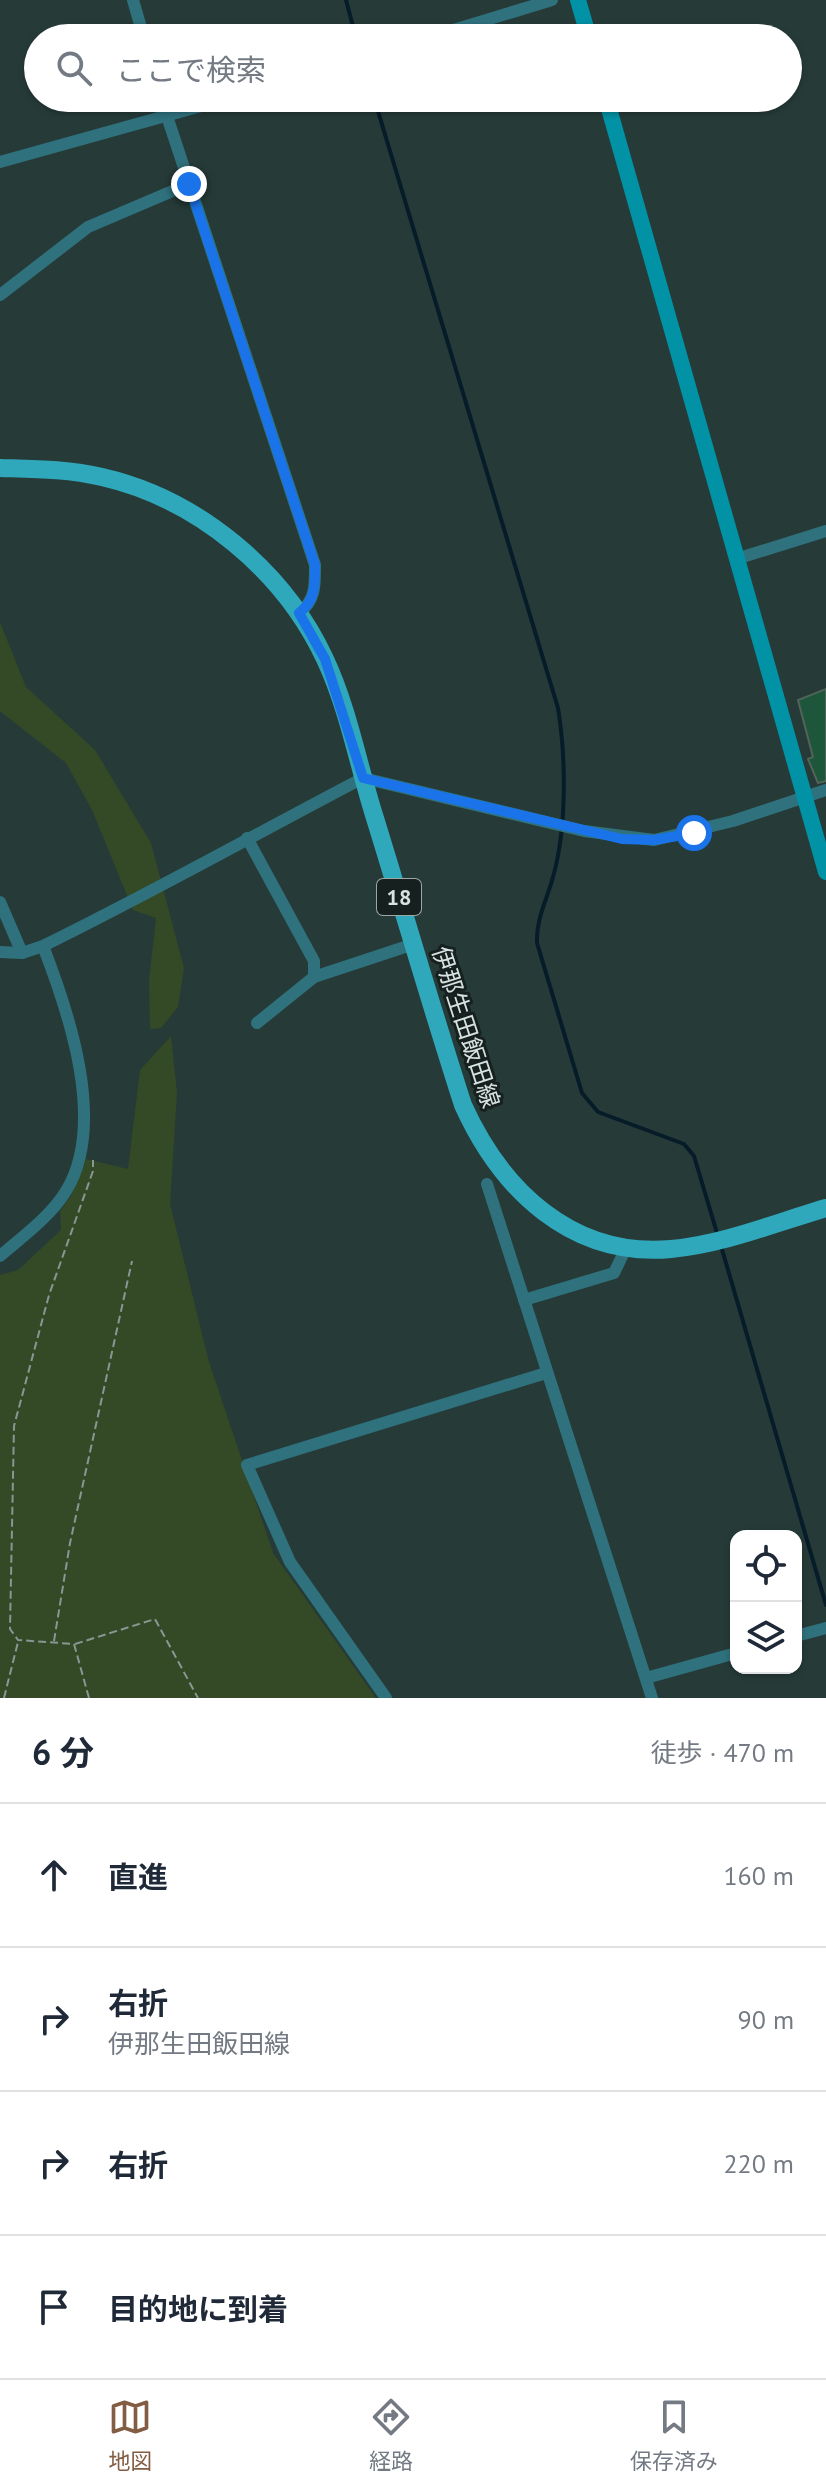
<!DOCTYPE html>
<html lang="ja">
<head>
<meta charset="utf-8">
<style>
	:root { --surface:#fff; --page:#f6f6f7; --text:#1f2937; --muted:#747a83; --line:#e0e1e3; --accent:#825d44 }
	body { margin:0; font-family:"PT Sans","Noto Sans JP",sans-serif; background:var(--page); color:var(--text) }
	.controls { position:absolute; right:24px; bottom:24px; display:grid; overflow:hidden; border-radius:16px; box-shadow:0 2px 6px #0004 }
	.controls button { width:72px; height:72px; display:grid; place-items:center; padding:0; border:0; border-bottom:2px solid var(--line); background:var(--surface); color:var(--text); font:40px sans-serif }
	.stop { position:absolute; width:24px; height:24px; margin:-18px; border:6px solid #1a73e8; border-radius:50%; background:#fff }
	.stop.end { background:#1a73e8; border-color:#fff; box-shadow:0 2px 8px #0008 }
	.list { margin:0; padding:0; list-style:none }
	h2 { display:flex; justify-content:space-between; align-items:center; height:104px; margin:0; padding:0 32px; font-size:34px }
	h2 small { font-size:26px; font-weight:400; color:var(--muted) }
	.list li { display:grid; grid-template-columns:52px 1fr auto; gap:24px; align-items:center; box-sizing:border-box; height:144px; padding:0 32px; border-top:2px solid var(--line) }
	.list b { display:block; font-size:30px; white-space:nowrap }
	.list p { margin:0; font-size:26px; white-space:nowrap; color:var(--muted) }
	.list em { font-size:26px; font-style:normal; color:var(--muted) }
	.icon { flex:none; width:44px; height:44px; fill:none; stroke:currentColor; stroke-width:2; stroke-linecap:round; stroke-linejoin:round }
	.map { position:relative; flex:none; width:826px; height:1698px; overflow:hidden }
	.search { position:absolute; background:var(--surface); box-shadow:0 2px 6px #0004; left:24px; right:24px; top:24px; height:88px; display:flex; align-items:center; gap:20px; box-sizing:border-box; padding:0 28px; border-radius:44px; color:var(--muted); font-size:30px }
	.sheet { height:680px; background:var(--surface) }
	nav { display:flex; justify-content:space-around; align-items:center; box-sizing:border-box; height:112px; border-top:2px solid var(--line); background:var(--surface); font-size:22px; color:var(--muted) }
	nav a { display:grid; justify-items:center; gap:4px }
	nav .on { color:var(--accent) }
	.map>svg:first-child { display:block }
	.green { fill:#344925 }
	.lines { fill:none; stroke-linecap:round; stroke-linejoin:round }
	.stream { stroke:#061c29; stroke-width:4 }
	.building { fill:#1d563b; stroke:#526359; stroke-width:2 }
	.path { stroke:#879794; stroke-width:2; stroke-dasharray:8 4; stroke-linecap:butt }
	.street { stroke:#2f727e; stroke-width:12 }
	.secondary { stroke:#0192a5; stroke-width:16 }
	.primary { stroke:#30a8bb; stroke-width:18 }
	.route { stroke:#1a73e8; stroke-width:10 }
	.labels { text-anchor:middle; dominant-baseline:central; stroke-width:6; stroke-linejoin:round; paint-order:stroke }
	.shield { fill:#16201e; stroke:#9da8a6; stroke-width:2 }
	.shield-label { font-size:22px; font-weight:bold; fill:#d7e3e1 }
	.street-label { font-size:24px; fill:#d7e3e1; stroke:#16201e }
</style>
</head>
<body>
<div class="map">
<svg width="826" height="1698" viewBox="0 0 826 1698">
	<rect width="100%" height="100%" fill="#263b38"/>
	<!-- green -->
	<g class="green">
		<polygon points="0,622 26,687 95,750 151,843 184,968 178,1007 161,1028 150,1029 149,980 156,918 133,910 92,810 66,763 0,711"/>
		<polygon points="171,1036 177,1093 170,1204 209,1362 273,1553 376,1698 0,1698 0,1275 18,1270 61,1230 60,1211 71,1196 86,1159 128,1169 140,1070"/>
	</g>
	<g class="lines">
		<!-- stream -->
		<g class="stream">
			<polyline points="346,0 356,38"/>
			<path d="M374 98 558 708C566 757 567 828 553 877 547 900 536 918 537 943L582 1093 598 1112 684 1144 694 1156 717 1233"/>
			<polyline points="721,1246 826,1605"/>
		</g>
	</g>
	<!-- building -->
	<polygon class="building" points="826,689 826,781 818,783 808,759 813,757 798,700"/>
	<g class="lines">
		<!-- path -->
		<g class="path">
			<polyline points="54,1641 70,1543 132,1261"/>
			<polyline points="75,1644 155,1619 198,1698"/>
			<polyline points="4,1698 18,1642"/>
			<polyline points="89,1698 74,1644 18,1640 10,1629 14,1426 49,1295 93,1171 93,1160"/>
		</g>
		<!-- street -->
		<g class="street">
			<polyline points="133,0 144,38"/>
			<polyline points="427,38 552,0"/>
			<path d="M161 98 315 565C315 585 316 600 299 613"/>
			<polyline points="0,162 230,98"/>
			<polyline points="0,295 88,227 189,184"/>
			<polyline points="736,559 826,531"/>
			<polyline points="247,838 314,961 314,977"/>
			<polyline points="0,902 22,953"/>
			<path d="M0 952 22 953 43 946C151 893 256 834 363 778L584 831 654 840 733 821 826 790"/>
			<polyline points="257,1023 314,977 414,944"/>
			<polyline points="487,1184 652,1698"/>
			<path d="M0 1256C21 1238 52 1215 66 1191 107 1124 69 1013 43 946"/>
			<polyline points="524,1300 614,1273 627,1246"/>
			<polyline points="796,1636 826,1628"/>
			<polyline points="646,1678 736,1653"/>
			<polyline points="386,1698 290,1562 247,1465 546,1373"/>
		</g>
		<!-- secondary -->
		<g class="secondary">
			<polyline points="578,0 589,38"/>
			<polyline points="606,98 826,872"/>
		</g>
		<!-- primary -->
		<path class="primary" d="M0 468C35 469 68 469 102 477 198 499 284 571 325 659 348 708 358 764 374 815 404 912 432 1009 463 1105 501 1189 571 1258 671 1249 724 1244 775 1223 826 1208"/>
	</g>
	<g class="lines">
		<!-- route -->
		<path class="route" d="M189 184 315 565C315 585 316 600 299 613L325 659 363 778 622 839 654 840 694 833"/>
	</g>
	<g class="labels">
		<!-- shield labels -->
		<rect class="shield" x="377" y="879" width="44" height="36" rx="6"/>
		<g class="shield-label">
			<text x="399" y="897">18</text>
		</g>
		<!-- street labels -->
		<g class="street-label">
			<text transform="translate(466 1027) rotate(72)">伊那生田飯田線</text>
		</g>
	</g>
</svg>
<div class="controls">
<button><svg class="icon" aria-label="locate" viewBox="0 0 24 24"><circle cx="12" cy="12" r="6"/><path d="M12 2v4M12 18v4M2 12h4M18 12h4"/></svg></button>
<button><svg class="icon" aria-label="layers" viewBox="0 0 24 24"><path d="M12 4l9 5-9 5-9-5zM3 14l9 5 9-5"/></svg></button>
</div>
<div class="stop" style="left:694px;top:833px"></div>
<div class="stop end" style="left:189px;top:184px"></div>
<div class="search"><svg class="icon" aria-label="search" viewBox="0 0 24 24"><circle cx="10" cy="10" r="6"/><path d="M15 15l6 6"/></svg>ここで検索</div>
</div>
<section class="sheet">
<h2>6 分<small>徒歩 · 470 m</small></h2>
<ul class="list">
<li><svg class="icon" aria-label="ahead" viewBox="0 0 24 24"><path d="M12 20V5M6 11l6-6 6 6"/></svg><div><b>直進</b></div><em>160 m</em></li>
<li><svg class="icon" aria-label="right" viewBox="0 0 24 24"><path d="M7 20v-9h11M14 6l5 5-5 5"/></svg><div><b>右折</b><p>伊那生田飯田線</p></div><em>90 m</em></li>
<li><svg class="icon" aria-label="right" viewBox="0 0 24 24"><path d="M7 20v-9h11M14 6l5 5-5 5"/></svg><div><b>右折</b></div><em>220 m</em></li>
<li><svg class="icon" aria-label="arrive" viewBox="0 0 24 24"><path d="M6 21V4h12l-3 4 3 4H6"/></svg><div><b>目的地に到着</b></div></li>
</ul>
</section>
<nav>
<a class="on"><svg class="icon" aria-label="map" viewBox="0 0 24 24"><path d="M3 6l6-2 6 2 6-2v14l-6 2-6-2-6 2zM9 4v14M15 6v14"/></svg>地図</a>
<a><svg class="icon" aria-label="directions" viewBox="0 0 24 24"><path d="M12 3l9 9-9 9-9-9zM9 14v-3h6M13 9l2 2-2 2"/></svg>経路</a>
<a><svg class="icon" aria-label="saved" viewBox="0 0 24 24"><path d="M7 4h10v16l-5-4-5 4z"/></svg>保存済み</a>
</nav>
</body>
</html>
